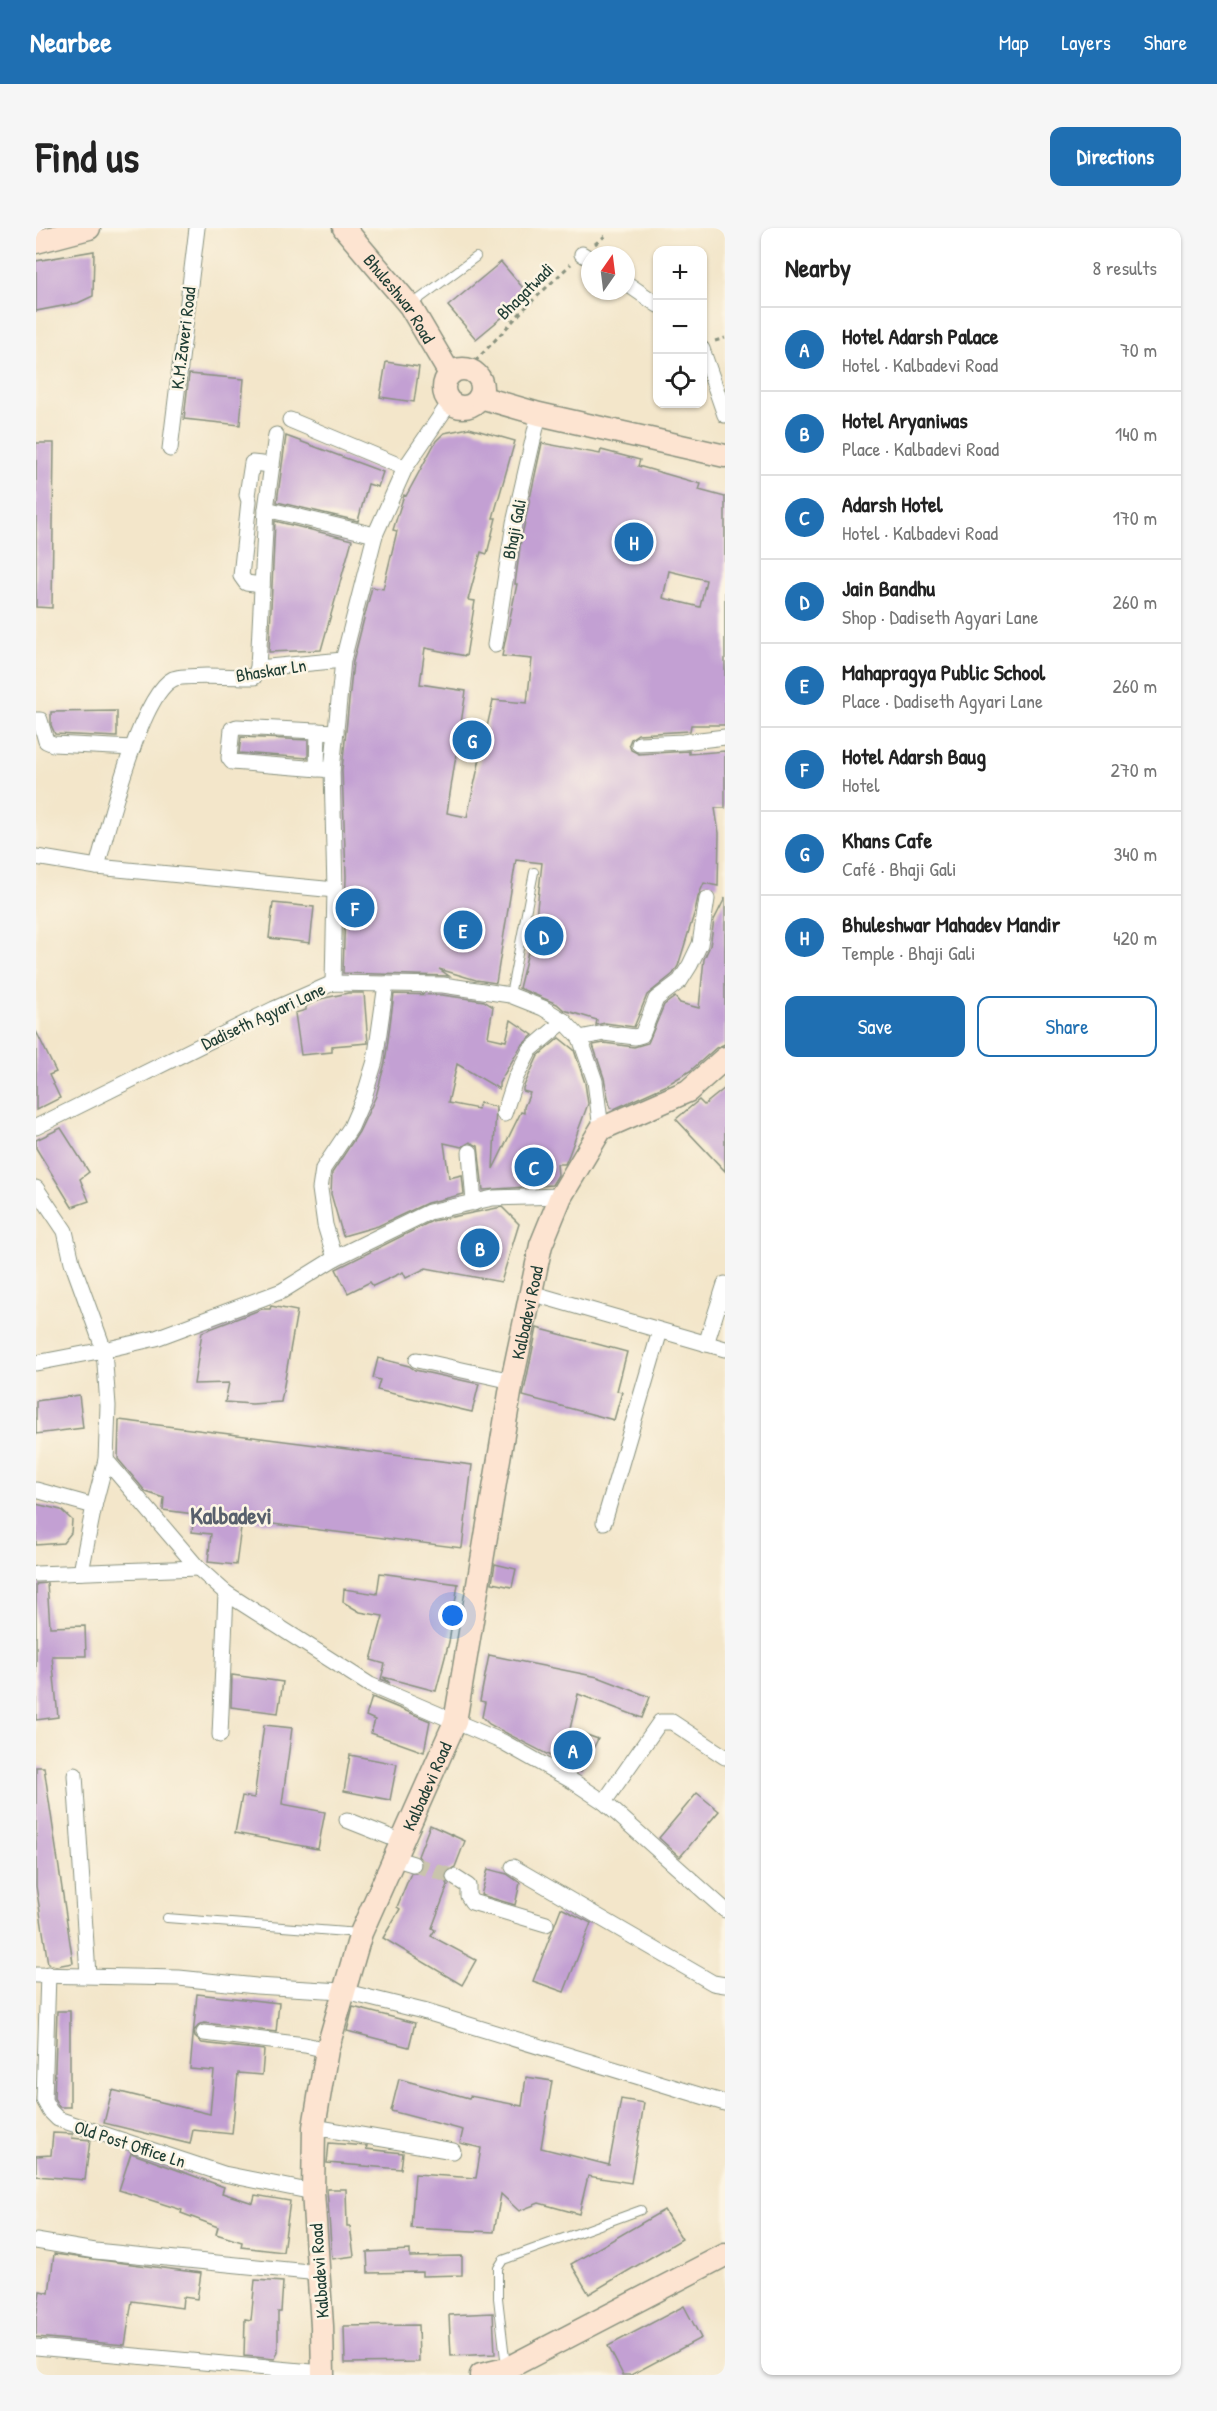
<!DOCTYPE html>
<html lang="en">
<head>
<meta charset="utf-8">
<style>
	:root { --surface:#fff; --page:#f6f6f6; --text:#222; --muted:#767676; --line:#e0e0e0; --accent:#1f6fb2 }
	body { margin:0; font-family:"Patrick Hand",sans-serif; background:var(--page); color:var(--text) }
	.controls { position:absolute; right:18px; top:18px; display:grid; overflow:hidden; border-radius:12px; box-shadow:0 2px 4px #0004 }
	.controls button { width:54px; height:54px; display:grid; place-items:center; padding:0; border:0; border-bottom:2px solid var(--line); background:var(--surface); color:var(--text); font:30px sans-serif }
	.compass { position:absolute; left:545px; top:18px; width:54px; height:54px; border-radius:50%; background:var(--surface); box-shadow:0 2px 4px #0004; rotate:14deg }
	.you { position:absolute; left:417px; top:1388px; width:21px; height:21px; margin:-15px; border:4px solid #fff; border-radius:50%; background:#1a73e8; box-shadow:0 0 0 9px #1a73e833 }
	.badge { display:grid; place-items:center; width:39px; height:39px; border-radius:50%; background:var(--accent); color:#fff; font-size:20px; font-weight:700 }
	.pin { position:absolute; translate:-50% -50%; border:3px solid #fff; box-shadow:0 2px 6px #0006 }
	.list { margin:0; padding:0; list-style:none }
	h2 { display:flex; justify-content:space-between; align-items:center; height:78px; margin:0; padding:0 24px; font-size:26px }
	h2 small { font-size:20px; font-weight:400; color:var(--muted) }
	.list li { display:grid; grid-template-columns:39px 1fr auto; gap:18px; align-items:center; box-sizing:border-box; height:84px; padding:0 24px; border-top:2px solid var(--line) }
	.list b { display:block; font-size:22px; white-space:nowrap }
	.list p { margin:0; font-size:20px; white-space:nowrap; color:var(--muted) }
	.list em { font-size:20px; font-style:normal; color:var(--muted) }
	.actions { display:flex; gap:12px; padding:18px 24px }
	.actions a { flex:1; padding:14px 0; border:2px solid var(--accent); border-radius:12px; text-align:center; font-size:21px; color:var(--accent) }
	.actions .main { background:var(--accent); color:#fff }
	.icon { flex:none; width:33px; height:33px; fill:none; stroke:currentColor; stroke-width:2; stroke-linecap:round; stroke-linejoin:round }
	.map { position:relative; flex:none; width:689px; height:2147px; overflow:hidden; border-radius:12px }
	header { display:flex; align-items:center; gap:36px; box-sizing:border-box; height:84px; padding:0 30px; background:var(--accent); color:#fff }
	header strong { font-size:28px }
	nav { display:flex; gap:33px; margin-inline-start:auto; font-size:21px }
	.intro { display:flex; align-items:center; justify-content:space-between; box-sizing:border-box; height:144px; padding:0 36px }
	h1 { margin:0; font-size:42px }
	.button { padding:15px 27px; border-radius:12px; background:var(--accent); color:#fff; font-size:21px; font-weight:700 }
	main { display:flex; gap:36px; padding:0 36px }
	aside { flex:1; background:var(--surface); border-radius:12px; box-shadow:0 2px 4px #0004 }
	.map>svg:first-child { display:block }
	.building { fill:#c3a0d3; fill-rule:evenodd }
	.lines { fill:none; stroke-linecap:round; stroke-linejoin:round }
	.street-tunnel { stroke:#c9c4ac; stroke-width:15; stroke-dasharray:15 8; stroke-linecap:butt }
	.lane-casing { stroke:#89927f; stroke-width:10 }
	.street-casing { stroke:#89927f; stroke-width:17 }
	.secondary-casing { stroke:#89927f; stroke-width:25 }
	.path { stroke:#89927f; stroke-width:3; stroke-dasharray:4.5 4.5; stroke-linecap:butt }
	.lane { stroke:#fff; stroke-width:8 }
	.street { stroke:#fff; stroke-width:15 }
	.secondary { stroke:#fde4d1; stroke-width:22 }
	.labels { text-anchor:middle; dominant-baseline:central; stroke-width:5; stroke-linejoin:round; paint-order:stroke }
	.street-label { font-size:18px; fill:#1f3d34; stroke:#fcf5e5 }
	.district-label { font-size:24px; font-weight:bold; fill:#58606c; stroke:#fcf5e5 }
</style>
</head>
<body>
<header>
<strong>Nearbee</strong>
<nav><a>Map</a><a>Layers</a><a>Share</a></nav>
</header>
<div class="intro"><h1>Find us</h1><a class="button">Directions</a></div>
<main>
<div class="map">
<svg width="689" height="2147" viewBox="0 0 689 2147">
	<rect width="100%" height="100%" fill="#fcf5e5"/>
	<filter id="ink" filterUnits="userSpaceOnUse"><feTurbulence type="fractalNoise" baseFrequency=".0167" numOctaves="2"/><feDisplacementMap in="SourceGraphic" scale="12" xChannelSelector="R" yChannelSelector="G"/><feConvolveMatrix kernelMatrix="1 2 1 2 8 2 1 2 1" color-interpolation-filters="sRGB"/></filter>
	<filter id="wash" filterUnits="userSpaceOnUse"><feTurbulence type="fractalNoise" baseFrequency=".008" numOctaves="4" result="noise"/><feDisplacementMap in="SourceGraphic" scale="24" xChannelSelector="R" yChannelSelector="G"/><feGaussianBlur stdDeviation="1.35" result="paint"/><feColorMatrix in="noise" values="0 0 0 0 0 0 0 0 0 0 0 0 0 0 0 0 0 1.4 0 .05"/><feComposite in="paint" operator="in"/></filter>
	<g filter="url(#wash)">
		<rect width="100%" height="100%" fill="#f3e6ca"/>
		<g id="blocks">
			<!-- building -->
			<g class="building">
				<polygon points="58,23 57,68 42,75 0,83 0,33"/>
				<polygon points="465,34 493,67 440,111 412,78"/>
				<polygon points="350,134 383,139 378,174 344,169"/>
				<polygon points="153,146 208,151 204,197 148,191"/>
				<path d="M433 200 479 213 457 290H460L451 326 445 324 432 372 439 373 430 428 389 420 384 456 430 463 411 585 431 589 457 472 491 475 496 431 466 428 481 356H479L485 312 506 215 564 226 565 222 604 232 602 238 665 256 663 262 689 269V497H655L654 503 602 506 595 511 593 516 595 522 603 526 653 523V526L689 523V580H679L683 605 682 658 668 655 662 669 659 683 642 738 637 746 611 767 598 799 569 795 560 797 561 792 528 782 521 776 483 760 492 724 496 725 506 635 480 632 460 755 440 752 403 741 413 748 307 745 310 648 306 542 317 434 336 359 347 361 361 303 357 302 368 267 370 268 400 213 408 205ZM633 343 670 352 664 379 627 370Z"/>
				<polygon points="250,208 347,244 342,259 332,256 322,293 241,274"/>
				<polygon points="0,215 18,215 16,380 0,379"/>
				<polygon points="239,293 316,312 285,422 233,424"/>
				<polygon points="81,483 81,509 19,506 15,497 15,484"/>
				<polygon points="205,509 272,512 272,530 203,525"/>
				<polygon points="689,670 689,816 680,820 654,843 629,858 578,881 574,879 568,850 557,817 568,815 598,819 612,815 628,777 639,769 644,775 663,780 668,731 674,718 678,692"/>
				<polygon points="237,675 278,679 274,715 233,710"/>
				<polygon points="312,765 328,765 332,815 296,818 296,824 265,827 259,785 270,782 270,778 284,771"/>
				<polygon points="358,766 406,767 448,773 457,779 452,809 470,813 475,792 497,807 485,818 463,855 463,861 421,836 412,875 442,881 444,875 460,879 457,941 485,884 488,885 488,879 494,865 487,863 487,860 502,828 523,810 538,822 549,855 552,876 533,927 529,936 521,936 522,947 516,957 447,962 442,918 434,914 426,919 408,915 413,950 426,947 428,966 391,975 342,998 307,1008 295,966 296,945 323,904 340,868 349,835"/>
				<polygon points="0,803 20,844 13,847 24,870 0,882"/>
				<polygon points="689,860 689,943 640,891 663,872 668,877"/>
				<polygon points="25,900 53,944 44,951 53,973 36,979 0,920 0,912"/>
				<polygon points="466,979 483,996 465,1054 390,1040 370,1050 367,1044 337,1058 334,1054 312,1065 300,1041 396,993"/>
				<polygon points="235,1078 261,1083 245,1174 216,1176 189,1174 193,1155 158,1156 166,1104 226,1081 234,1081"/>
				<polygon points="501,1100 591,1124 581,1163 586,1164 578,1192 487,1168"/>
				<polygon points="342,1130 373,1138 379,1142 443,1156 436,1184 341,1162 344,1152 337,1150"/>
				<polygon points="43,1167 47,1200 0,1206 0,1173"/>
				<polygon points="83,1192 436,1237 426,1320 206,1292 200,1337 172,1334 175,1306 156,1304 158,1286 127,1282 128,1270 110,1264 82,1231"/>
				<polygon points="0,1276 25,1282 36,1292 35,1305 27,1315 0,1317"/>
				<polygon points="459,1336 480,1341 476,1359 456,1355"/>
				<polygon points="344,1345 422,1356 413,1414 400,1463 347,1449 354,1455 345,1451 349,1436 335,1432 347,1388 324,1384 307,1374 308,1361 341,1366"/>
				<polygon points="11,1355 14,1399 49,1398 50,1428 16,1428 22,1489 0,1492 0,1356"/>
				<polygon points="453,1427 562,1449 614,1469 606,1490 542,1466 534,1501 562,1511 545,1544 453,1496 446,1489 449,1474 444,1473"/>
				<polygon points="196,1447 247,1454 242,1485 195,1479"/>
				<polygon points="336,1469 394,1493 388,1524 335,1505 339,1492 330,1488"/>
				<polygon points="228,1497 256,1500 246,1576 289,1584 282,1621 199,1605 206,1568 218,1570"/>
				<polygon points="314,1527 361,1536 354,1572 308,1563"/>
				<polygon points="0,1539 8,1539 37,1735 20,1738 12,1736 0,1658"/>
				<polygon points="661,1565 683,1583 644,1629 623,1610"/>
				<polygon points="394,1597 429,1613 419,1639 410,1644 408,1649 412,1657 396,1700 399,1702 395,1708 440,1732 426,1757 347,1710 364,1681 361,1679 375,1645 380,1645 386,1639 386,1633 382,1628"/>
				<polygon points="452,1641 471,1646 484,1655 479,1677 445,1667"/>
				<polygon points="525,1680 555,1695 528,1764 497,1753"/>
				<polygon points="161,1766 243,1775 240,1804 169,1795 164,1796 158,1803 159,1809 166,1815 228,1822 226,1847 202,1845 196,1906 157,1902 154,1916 68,1895 76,1862 174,1886 178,1843 154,1841"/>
				<polygon points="317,1779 379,1795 373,1819 311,1803"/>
				<polygon points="21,1783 34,1783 34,1879 23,1879 18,1870"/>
				<polygon points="490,1849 516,1853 505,1920 573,1937 585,1871 608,1875 595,1955 552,1948 543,1986 503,1975 483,1983 465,1966 458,2004 375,2000 379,1946 440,1950 445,1920 424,1915 427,1902 355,1883 363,1851 433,1870 434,1868 486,1878"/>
				<polygon points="17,1905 37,1906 36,1910 54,1912 49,1952 0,1948 0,1928 15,1927"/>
				<polygon points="293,1915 331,1918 330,1921 367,1925 365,1941 291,1935"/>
				<polygon points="95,1925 188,1959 186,1965 217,1975 219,1967 254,1973 247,2024 205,2019 206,2014 180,2006 182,1999 145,1985 146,1982 83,1962"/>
				<polygon points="291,1961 310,1961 311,1998 314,1998 318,2028 296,2031"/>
				<polygon points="628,1982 646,2011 553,2066 535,2036"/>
				<polygon points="374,2022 374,2029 426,2028 426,2047 386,2048 386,2044 332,2045 331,2024"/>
				<polygon points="18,2026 165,2045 161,2071 147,2069 146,2080 96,2073 89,2117 0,2109 0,2089 4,2063 13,2065"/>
				<polygon points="219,2052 247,2054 245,2084 242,2084 242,2123 239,2131 208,2128 209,2091 215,2092"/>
				<polygon points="648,2078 665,2110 595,2147 587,2147 572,2118"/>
				<polygon points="457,2085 459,2126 415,2128 413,2087"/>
				<polygon points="382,2097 383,2134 309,2135 308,2098"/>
			</g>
		</g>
	</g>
	<g filter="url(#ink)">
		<use href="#blocks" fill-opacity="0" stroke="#89927f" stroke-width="1.5"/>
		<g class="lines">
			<!-- street-tunnel -->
			<polyline class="street-tunnel" points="377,1636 418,1649"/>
			<!-- lane casing -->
			<g class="lane-casing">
				<g id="lane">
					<polyline points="375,77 440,29"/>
					<polyline points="474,767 498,644"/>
					<polyline points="131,1690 323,1705"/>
					<polyline points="470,2139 462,2070 462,2040 467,2032 605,1982"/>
				</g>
			</g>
			<!-- street casing -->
			<g class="street-casing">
				<g id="street">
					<polyline points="546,26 554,31"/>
					<polyline points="590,55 622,77"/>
					<polyline points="666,121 689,187"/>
					<polyline points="254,192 369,240"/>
					<polyline points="134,221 161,0"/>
					<polyline points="230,281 339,307"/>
					<polyline points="226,357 210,355 205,348 213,273 211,267 216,235 236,237"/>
					<polyline points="459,417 478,295 503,186"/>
					<polyline points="222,440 230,281 240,207"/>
					<polyline points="0,492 4,492 10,513 17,516 97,520"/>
					<polyline points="603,516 647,514 689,509"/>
					<polyline points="281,541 282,503"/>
					<polyline points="296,542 196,534 193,530 196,501 201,499 300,504"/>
					<polyline points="0,629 61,639 299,662"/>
					<path d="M61 639C71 602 104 467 137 451 147 446 203 449 218 449L222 440 307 432"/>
					<polyline points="297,755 299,662 296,542 307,432 339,307 369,240 414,174"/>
					<polyline points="544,810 568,805 599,809 606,807 620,771 644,753 654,737 664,716 671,671"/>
					<polyline points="468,886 480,849 494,822 528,793"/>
					<polyline points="0,899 238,781 297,755 407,757 474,767 507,780 528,793 544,810 559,853 565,901"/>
					<polyline points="434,924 438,975"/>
					<polyline points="0,960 29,1003 36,1034 68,1122 72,1178 70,1232 58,1278 45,1344"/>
					<polyline points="299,1030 289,997 284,961 287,941 315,899 328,869 339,833 350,756"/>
					<polyline points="495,1065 689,1121"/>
					<polyline points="670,1116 689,1056"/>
					<polyline points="381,1132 476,1153"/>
					<polyline points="0,1135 68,1122 120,1110 246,1063 299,1030 393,984 457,970 525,968"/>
					<polyline points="70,1232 162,1340 190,1365 334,1457 467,1514 538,1554 568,1574 689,1682"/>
					<polyline points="0,1262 58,1278"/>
					<polyline points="568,1294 624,1103"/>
					<polyline points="0,1346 162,1340"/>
					<polyline points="184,1507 190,1365"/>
					<polyline points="39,1547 52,1747"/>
					<polyline points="568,1574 624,1494 636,1494 689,1529"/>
					<polyline points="311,1592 364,1613"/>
					<polyline points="357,1630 377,1636"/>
					<polyline points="477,1639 677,1755 689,1757"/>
					<polyline points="418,1649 432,1658 432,1668 436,1674 510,1696"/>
					<polyline points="12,1746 8,1872 14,1883 22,1891 188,1946 277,1964"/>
					<polyline points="0,1747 143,1750 220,1758 306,1763 387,1783 689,1875"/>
					<polyline points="168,1805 269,1817 291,1822"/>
					<polyline points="278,1899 417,1923"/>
					<polyline points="0,2013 59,2023 283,2045"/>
					<polyline points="0,2119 287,2145"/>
				</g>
			</g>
			<!-- secondary casing -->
			<g class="secondary-casing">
				<g id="secondary">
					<path id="s1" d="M308 0 374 78 414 146"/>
					<polyline points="0,14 53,0"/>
					<circle cx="427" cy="160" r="19"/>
					<polyline points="444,169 503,186 689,228"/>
					<path id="s2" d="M287 2147 286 2098 277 1964 278 1899 291 1822 325 1705 419 1494 476 1153 505 1017 525 968 565 901 652 863 689 830"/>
					<polyline points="445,2147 470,2141 689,2027"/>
				</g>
			</g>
			<!-- path -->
			<g class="path">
				<polyline points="559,16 569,8"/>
				<polyline points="679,113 689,110"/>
				<polyline points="433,140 489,80 535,36"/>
			</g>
			<!-- lane -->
			<use href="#lane" class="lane"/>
			<!-- street -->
			<use href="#street" class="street"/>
			<!-- secondary -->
			<use href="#secondary" class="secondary"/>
		</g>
	</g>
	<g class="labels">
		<!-- street labels -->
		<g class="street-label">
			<text transform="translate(489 63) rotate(-45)">Bhagatwadi</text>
			<text stroke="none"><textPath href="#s1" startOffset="90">Bhuleshwar Road</textPath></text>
			<text transform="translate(147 110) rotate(-83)">K.M.Zaveri Road</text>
			<text transform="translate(478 301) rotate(-79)">Bhaji Gali</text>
			<text transform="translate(235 442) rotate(-9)">Bhaskar Ln</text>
			<text transform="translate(227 788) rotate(-25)">Dadiseth Agyari Lane</text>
			<text stroke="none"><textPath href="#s2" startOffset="1095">Kalbadevi Road</textPath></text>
			<text stroke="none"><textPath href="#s2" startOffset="609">Kalbadevi Road</textPath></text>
			<text transform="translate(94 1916) rotate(18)">Old Post Office Ln</text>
			<text transform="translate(283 2043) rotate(-94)">Kalbadevi Road</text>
		</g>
		<!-- district labels -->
		<g class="district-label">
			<text x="195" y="1287">Kalbadevi</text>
		</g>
	</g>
</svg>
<div class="controls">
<button>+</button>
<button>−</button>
<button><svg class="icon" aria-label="locate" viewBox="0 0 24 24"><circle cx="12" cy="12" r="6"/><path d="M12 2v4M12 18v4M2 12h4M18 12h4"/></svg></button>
</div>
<svg class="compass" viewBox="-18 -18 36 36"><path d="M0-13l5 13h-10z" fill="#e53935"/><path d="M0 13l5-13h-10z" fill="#767676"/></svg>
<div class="you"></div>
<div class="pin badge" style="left:537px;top:1522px">A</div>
<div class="pin badge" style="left:444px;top:1020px">B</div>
<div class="pin badge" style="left:498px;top:939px">C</div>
<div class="pin badge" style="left:508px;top:708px">D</div>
<div class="pin badge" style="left:427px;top:702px">E</div>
<div class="pin badge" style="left:319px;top:680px">F</div>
<div class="pin badge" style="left:436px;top:512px">G</div>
<div class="pin badge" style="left:598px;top:314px">H</div>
</div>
<aside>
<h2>Nearby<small>8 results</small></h2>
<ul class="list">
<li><span class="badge">A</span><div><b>Hotel Adarsh Palace</b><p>Hotel · Kalbadevi Road</p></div><em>70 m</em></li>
<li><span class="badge">B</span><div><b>Hotel Aryaniwas</b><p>Place · Kalbadevi Road</p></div><em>140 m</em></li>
<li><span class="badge">C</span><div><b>Adarsh Hotel</b><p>Hotel · Kalbadevi Road</p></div><em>170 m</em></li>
<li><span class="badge">D</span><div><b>Jain Bandhu</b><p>Shop · Dadiseth Agyari Lane</p></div><em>260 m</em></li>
<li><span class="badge">E</span><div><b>Mahapragya Public School</b><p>Place · Dadiseth Agyari Lane</p></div><em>260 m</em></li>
<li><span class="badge">F</span><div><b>Hotel Adarsh Baug</b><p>Hotel</p></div><em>270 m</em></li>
<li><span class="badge">G</span><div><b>Khans Cafe</b><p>Café · Bhaji Gali</p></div><em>340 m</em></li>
<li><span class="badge">H</span><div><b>Bhuleshwar Mahadev Mandir</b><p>Temple · Bhaji Gali</p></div><em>420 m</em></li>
</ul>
<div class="actions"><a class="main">Save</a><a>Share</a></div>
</aside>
</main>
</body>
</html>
